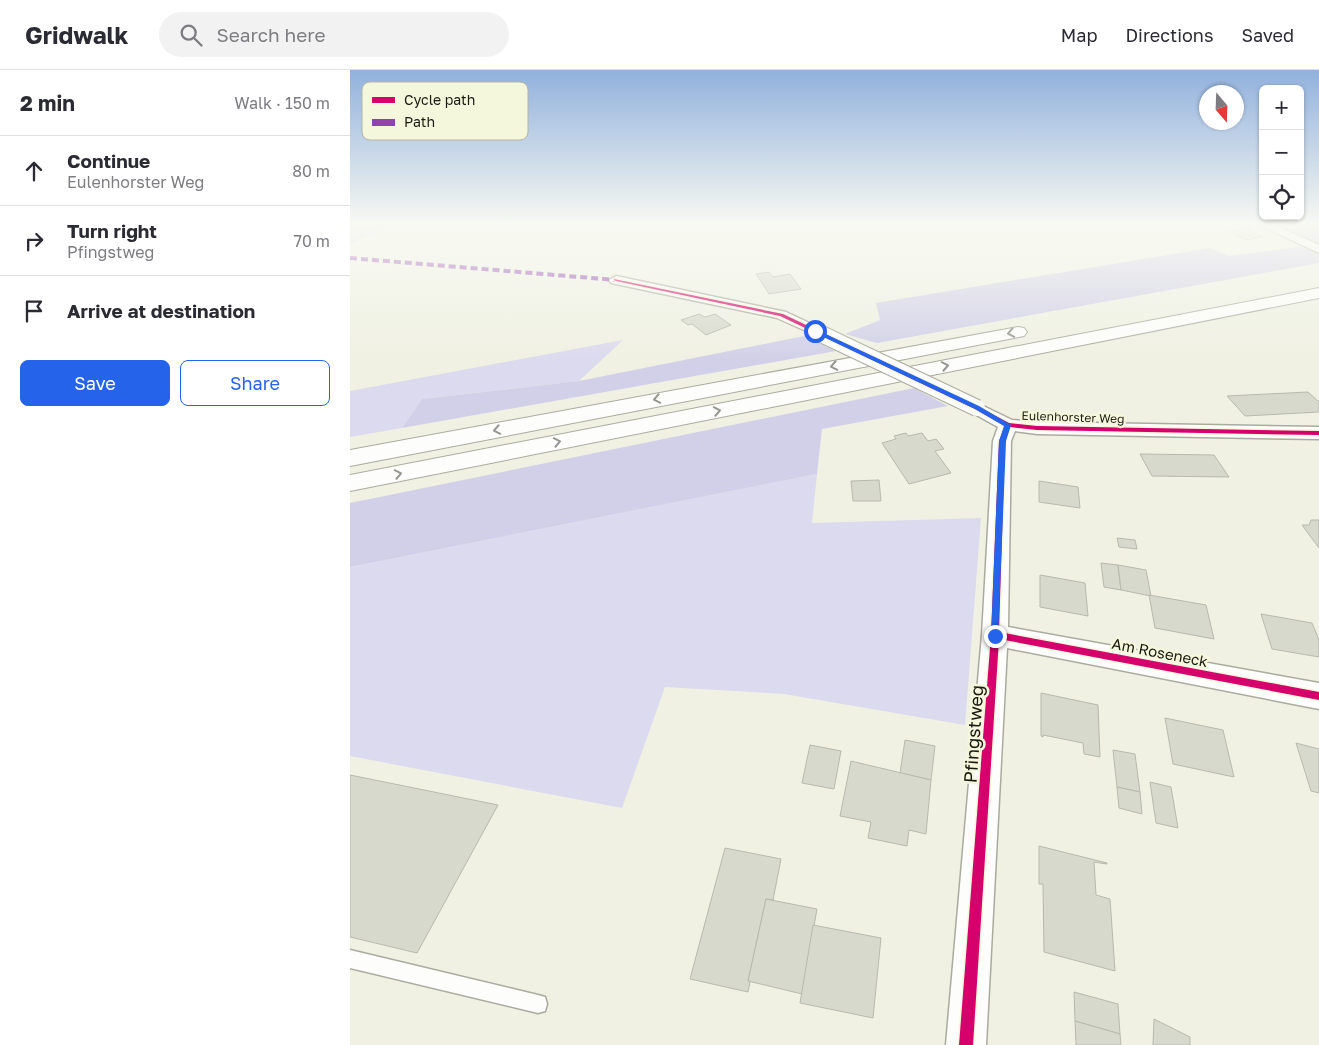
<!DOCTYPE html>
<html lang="en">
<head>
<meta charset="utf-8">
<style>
	:root { --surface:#fff; --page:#f2f2f3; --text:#2b2b33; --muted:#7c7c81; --line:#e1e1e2; --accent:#2563eb }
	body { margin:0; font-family:"Golos Text",sans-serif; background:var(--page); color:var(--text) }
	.controls { position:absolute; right:15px; top:15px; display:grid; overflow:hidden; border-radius:8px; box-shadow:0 1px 4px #0004 }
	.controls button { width:45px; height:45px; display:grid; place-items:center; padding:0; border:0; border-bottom:1px solid var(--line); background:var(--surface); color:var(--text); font:25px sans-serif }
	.compass { position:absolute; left:849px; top:15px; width:45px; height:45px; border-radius:50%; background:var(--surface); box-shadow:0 1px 4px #0004; rotate:161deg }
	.stop { position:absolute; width:15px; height:15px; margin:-11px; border:4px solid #2563eb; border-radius:50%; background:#fff }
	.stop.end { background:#2563eb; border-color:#fff; box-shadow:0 1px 5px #0008 }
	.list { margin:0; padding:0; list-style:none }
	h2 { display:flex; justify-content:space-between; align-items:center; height:65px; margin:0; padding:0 20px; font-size:21px }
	h2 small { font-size:16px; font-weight:400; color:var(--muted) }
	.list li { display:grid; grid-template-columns:32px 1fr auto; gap:15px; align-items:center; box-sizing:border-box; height:70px; padding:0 20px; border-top:1px solid var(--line) }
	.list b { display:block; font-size:19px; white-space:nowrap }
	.list p { margin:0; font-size:16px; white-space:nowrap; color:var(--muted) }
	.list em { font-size:16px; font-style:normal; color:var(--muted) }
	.actions { display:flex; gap:10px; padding:15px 20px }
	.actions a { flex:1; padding:11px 0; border:1px solid var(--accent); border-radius:8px; text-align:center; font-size:18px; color:var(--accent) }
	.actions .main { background:var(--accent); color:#fff }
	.icon { flex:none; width:28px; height:28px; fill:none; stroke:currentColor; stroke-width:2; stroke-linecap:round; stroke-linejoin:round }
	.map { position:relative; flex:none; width:969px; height:975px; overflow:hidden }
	header { display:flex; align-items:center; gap:30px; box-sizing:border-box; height:70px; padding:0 25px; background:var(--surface); border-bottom:1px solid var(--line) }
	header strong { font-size:24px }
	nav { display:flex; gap:28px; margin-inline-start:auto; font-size:18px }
	.search { width:350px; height:45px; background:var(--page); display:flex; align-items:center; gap:12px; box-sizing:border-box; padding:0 18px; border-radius:28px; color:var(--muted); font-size:19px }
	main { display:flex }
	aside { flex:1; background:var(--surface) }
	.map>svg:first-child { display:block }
	.green { fill:#dcdaee }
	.forest { fill:#d2d0e8 }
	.building { fill:#d8d9cd; stroke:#b8b9ae }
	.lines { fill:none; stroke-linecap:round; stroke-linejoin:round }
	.lane-casing { stroke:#aaab9f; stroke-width:3 }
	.street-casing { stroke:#aaab9f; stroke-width:3 }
	.highway-casing { stroke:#aaab9f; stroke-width:2 }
	.lane { fill:#fdfdfb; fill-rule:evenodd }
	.street { fill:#fdfdfb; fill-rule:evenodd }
	.highway { fill:#fdfdfb; fill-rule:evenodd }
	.street-bridge-casing { stroke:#aaab9f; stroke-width:18; stroke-linecap:butt }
	.street-bridge { stroke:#fdfdfb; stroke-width:16 }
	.quiet { stroke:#8e44ad; stroke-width:4; stroke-dasharray:7 4; stroke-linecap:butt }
	.cycleway-casing { stroke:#f5f7dd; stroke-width:3 }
	.cycleway { fill:#d6006c; fill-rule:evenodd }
	.oneway { stroke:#979792 }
	.route { fill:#2563eb }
	.labels { text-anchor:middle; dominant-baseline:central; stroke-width:5; stroke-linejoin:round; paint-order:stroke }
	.far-street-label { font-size:12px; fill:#1b1b12; stroke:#f5f7dd }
	.street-label { font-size:15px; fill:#1b1b12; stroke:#f5f7dd }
	.near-street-label { font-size:18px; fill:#1b1b12; stroke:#f5f7dd }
	.key { fill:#f5f7dd; stroke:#b4b5a0; stroke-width:1 }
	.key-label { font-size:14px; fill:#1b1b12 }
</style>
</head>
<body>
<header>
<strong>Gridwalk</strong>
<div class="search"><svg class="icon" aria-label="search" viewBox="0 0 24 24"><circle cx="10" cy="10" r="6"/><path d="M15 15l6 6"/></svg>Search here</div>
<nav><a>Map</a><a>Directions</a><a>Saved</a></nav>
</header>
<main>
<aside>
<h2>2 min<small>Walk · 150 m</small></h2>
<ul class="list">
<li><svg class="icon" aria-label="ahead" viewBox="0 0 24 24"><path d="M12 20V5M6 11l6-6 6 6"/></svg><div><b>Continue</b><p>Eulenhorster Weg</p></div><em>80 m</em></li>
<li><svg class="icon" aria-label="right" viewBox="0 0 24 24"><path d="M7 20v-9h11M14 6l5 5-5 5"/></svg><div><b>Turn right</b><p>Pfingstweg</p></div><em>70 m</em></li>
<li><svg class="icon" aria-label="arrive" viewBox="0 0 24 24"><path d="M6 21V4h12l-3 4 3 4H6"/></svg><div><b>Arrive at destination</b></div></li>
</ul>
<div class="actions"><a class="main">Save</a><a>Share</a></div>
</aside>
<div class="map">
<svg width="969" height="975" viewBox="0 0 969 975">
	<rect width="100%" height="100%" fill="#f0f1e3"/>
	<!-- green -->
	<g class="green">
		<polygon points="0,153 46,153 0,174"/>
		<polygon points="273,270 229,311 72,329 52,358 0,367 0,321"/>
		<polygon points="467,404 462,453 631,448 615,655 434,624 315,617 272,738 0,686 0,497"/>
	</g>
	<!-- forest -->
	<g class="forest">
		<polygon points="921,153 969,153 969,173"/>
		<polygon points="950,177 969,184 969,193 527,273 495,264 530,250 526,233 860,178 879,186"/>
		<polygon points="454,266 486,281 52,358 72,329 229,311"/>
		<polygon points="564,318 598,336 472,359 467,404 0,497 0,433"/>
	</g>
	<!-- building -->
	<g class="building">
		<polygon points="896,159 913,167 896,170 879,162"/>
		<polygon points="419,202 423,207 440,204 451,219 419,224 406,204"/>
		<polygon points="349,244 355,247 365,244 381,255 356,265 342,254 338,255 331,250"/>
		<polygon points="958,322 969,332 969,342 895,346 877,326"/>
		<polygon points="556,363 558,366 572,363 578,371 586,369 594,379 585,381 601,403 559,414 532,373 546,369 544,366"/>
		<polygon points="790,384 864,385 879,407 802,406"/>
		<polygon points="529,410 531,431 503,431 501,411"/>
		<polygon points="689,411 728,417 730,438 689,432"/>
		<polygon points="961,450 969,450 969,478 952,455 959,455"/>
		<polygon points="767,468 785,470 787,479 769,477"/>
		<polygon points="751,493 768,495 771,520 754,517"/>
		<polygon points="768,495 796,500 801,526 771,520"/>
		<polygon points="690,505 735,513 738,546 690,537"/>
		<polygon points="799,525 856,535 864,569 805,558"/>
		<polygon points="911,544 962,553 969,570 969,587 922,579"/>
		<polygon points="691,623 748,635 750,687 734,684 733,673 693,665 693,667 691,666"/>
		<polygon points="815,648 873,660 884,707 823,694"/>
		<polygon points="555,670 585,676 581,710 550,703"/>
		<polygon points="946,673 969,679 969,723 961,721"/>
		<polygon points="460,675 491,681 484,719 452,713"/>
		<polygon points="763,680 785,684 790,722 767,717"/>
		<polygon points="501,691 581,710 576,764 559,760 557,776 518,768 521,752 490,746"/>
		<polygon points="0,705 148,735 67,883 0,867"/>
		<polygon points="800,712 821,717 828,758 806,753"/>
		<polygon points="767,717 790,722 792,744 769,738"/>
		<polygon points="689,776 757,793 757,794 744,792 746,825 760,829 765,901 694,882 693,814 689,814"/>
		<polygon points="375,778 431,789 423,830 416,829 398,911 400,912 398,922 340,909"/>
		<polygon points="416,829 467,839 452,924 398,911"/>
		<polygon points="463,855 531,868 523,948 450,933"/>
		<polygon points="724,922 768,934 770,964 725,951"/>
		<polygon points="804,949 840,967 840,975 803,975"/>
		<polygon points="725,951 770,964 771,975 726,975"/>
	</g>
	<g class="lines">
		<!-- lane casing -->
		<g class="lane-casing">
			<polygon id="lane" points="0,880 188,925 195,927 197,934 195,941 188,943 0,898"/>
		</g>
		<!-- street casing -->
		<g class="street-casing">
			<g id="street">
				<polygon points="905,153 920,153 969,175 969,183"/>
				<polygon points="266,206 436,242 470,258 472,261 470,264 465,265 427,248 261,213 259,210"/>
				<polygon points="627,333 662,350 687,352 969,357 969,369 687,364 665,361 661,371 658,557 969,613 969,639 657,578 636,975 596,975 632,565 643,371 648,357 621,342 618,338 621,334"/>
			</g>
		</g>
		<!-- highway casing -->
		<g class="highway-casing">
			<g id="highway">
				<polygon points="969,218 969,228 0,421 0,405"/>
				<polygon points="668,257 674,258 677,262 674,266 0,396 0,380"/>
			</g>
		</g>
		<!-- lane -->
		<use href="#lane" class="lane"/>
		<!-- street -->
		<use href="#street" class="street"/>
		<!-- highway -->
		<use href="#highway" class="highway"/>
		<!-- street-bridge casing -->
		<g class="street-bridge-casing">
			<polyline id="street-bridge" points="465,261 627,338"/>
		</g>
		<!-- street-bridge -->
		<use href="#street-bridge" class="street-bridge"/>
		<!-- quiet -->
		<polyline class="quiet" points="0,188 266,210"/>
		<!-- cycleway casing -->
		<g class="cycleway-casing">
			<polygon id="cycleway" points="264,209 433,244 629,337 659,353 687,356 969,361 969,365 687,360 660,357 655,371 649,562 969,622 969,630 649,569 623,975 609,975 641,565 649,371 655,356 625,339 430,246 266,211 264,210"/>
		</g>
		<!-- cycleway -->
		<use href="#cycleway" class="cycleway"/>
	</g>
	<!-- one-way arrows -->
	<defs><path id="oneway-chevron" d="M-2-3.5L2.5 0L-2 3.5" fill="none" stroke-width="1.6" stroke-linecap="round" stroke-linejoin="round" transform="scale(1.25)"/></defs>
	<g class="oneway">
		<use href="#oneway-chevron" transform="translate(661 263) rotate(169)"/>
		<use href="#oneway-chevron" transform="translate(484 296) rotate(169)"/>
		<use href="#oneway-chevron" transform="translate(595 296) rotate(-11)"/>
		<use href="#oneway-chevron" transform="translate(307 329) rotate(169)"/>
		<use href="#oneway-chevron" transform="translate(367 341) rotate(-11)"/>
		<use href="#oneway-chevron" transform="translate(147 360) rotate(169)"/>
		<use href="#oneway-chevron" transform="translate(207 372) rotate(-11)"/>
		<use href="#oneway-chevron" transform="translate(48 404) rotate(-11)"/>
	</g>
	<!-- sky -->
	<linearGradient id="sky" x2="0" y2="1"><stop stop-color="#91b1dd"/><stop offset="0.53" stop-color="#f8f9f2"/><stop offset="1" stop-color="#f8f9f2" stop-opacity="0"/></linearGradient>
	<rect width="969" height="290" fill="url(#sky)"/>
	<!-- route -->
	<polygon class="route" points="465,259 629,336 661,355 656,371 648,568 645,569 641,566 649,371 654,356 625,339 463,262"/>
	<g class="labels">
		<!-- far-street labels -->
		<g class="far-street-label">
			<text transform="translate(723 347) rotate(2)">Eulenhorster Weg</text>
		</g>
		<!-- street labels -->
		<g class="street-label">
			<text transform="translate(810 582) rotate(11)">Am Roseneck</text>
		</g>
		<!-- near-street labels -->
		<g class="near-street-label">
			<text transform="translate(623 664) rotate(-86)">Pfingstweg</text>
		</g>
	</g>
	<!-- legend -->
	<rect x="12" y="12" width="166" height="58" rx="8" class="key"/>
	<rect x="22" y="27" width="23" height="6" fill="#d6006c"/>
	<rect x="22" y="49" width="23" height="7" fill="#8e44ad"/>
	<g class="key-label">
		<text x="54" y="35">Cycle path</text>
		<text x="54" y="57">Path</text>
	</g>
</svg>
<div class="controls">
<button>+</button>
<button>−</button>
<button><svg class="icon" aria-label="locate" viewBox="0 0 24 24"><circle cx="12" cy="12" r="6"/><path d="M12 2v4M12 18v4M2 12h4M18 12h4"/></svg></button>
</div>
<svg class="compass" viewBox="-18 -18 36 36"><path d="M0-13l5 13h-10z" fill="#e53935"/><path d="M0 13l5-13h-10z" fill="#7c7c81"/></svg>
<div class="stop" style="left:465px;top:261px"></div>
<div class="stop end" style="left:645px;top:566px"></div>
</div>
</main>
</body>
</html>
